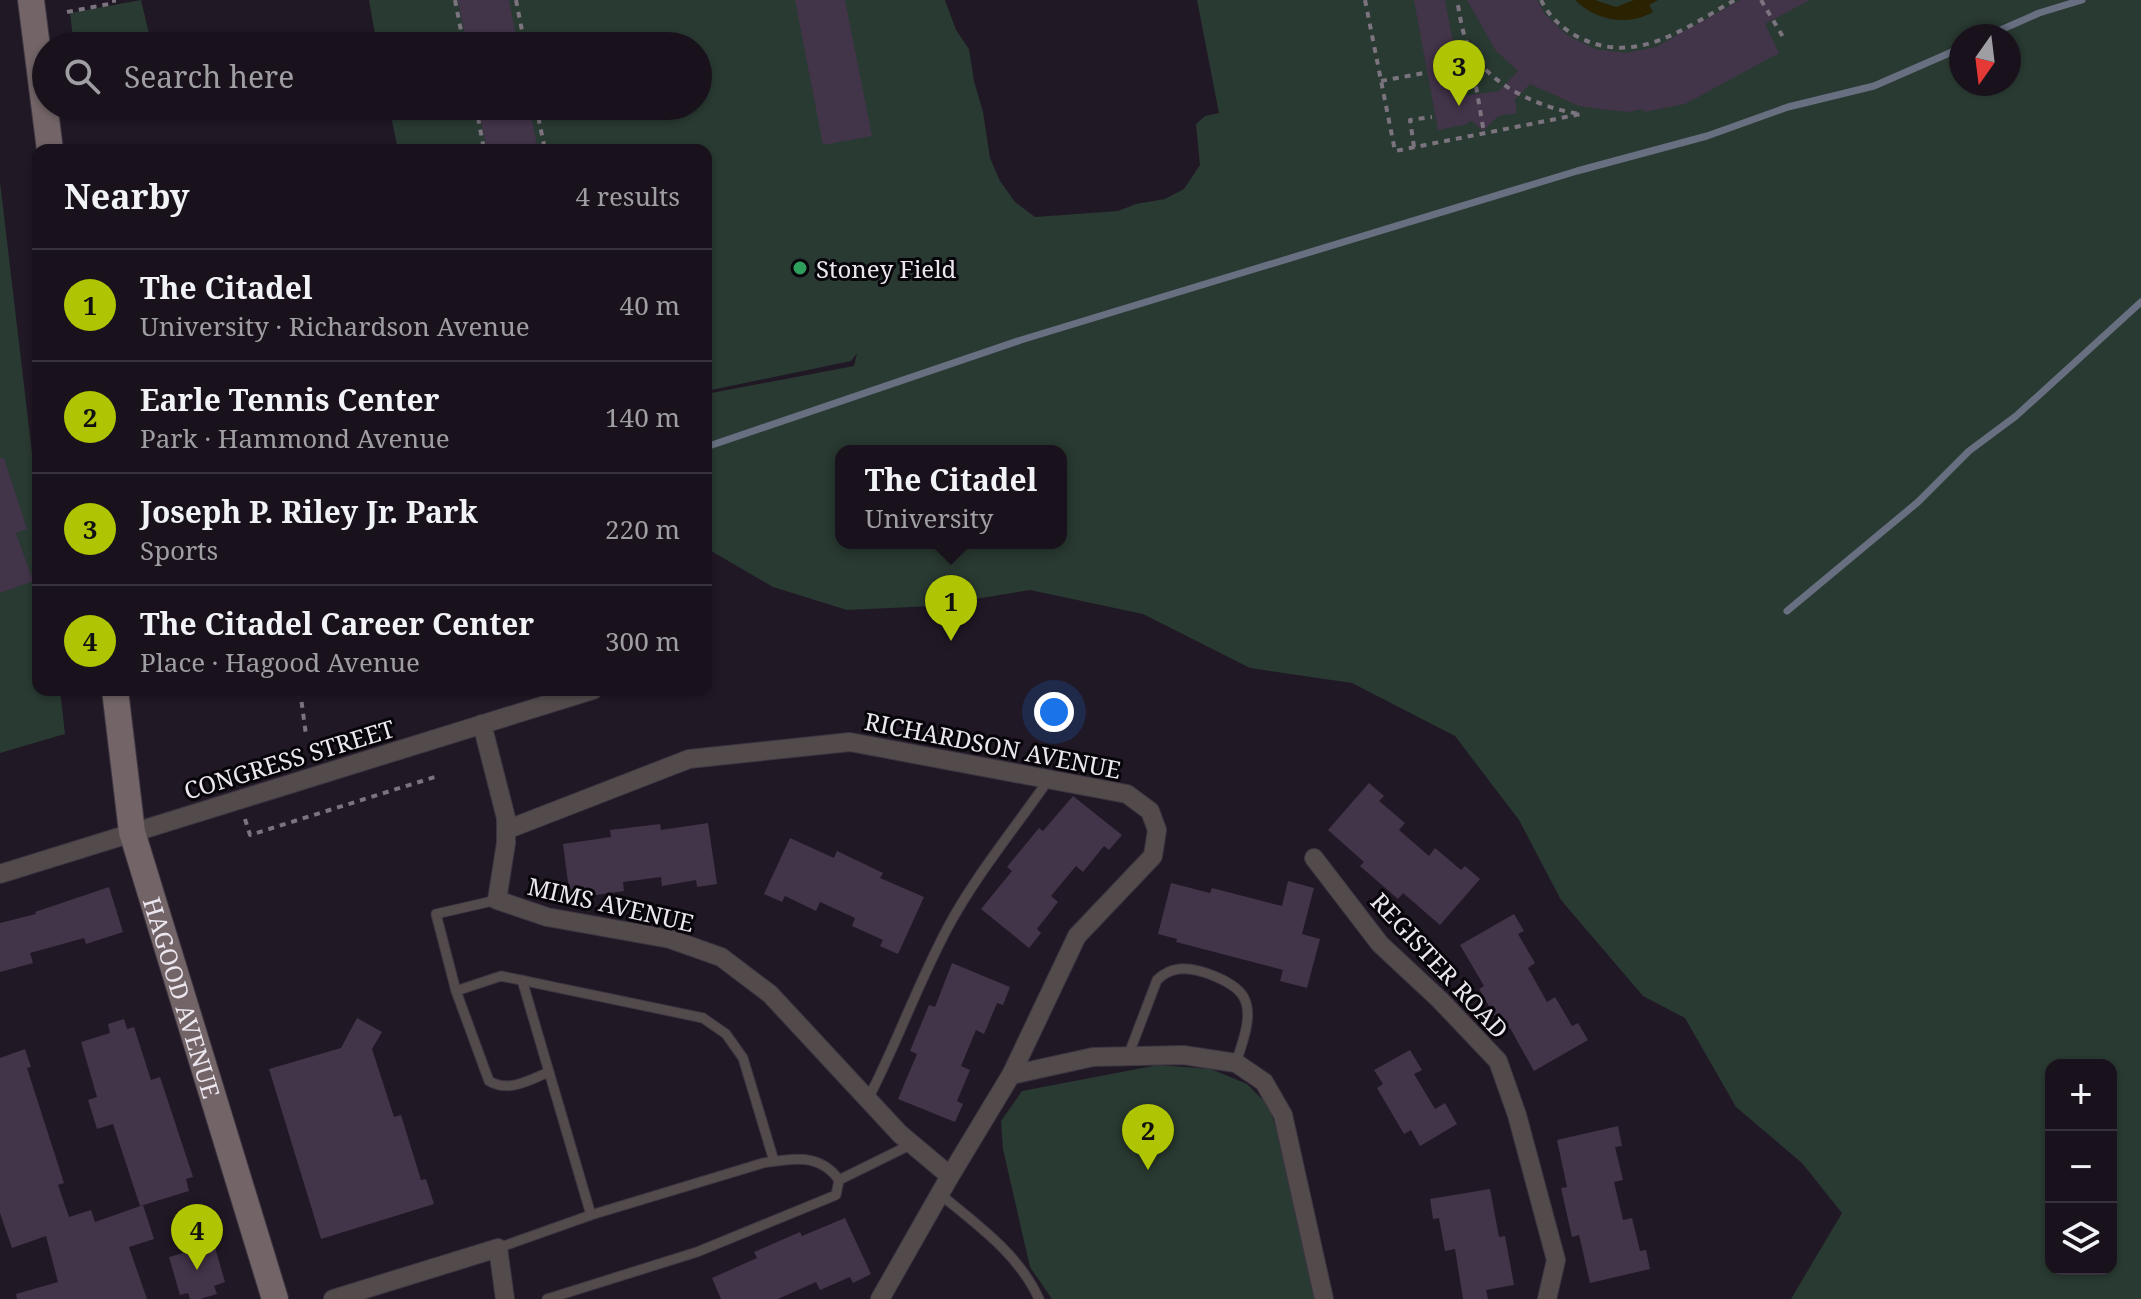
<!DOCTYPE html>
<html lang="en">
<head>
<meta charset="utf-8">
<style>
	:root { --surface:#19121c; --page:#221b25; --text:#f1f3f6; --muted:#9f9ea3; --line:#37323b; --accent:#afc504 }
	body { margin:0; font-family:"Noto Serif",serif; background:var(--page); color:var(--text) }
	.controls { position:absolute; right:24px; bottom:24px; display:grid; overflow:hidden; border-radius:16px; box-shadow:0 2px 6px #0004 }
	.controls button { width:72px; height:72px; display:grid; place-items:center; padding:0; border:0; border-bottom:2px solid var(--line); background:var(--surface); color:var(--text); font:40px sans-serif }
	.compass { position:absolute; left:1949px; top:24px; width:72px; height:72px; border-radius:50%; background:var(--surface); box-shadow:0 2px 6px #0004; rotate:194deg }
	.you { position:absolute; left:1054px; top:712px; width:28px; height:28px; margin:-20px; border:6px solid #fff; border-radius:50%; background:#1a73e8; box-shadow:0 0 0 12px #1a73e833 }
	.badge { display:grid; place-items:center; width:52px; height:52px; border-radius:50%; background:var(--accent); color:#111; font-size:26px; font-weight:700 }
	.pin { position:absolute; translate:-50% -66px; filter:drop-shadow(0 2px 4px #0008) }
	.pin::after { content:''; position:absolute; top:42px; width:28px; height:24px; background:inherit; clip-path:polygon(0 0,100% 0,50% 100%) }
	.popup { position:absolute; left:835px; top:445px; width:232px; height:104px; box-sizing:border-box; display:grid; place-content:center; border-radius:16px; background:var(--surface); filter:drop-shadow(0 2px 6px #0005); font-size:26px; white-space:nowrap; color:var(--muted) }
	.popup b { font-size:30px; color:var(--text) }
	.popup::after { content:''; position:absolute; left:50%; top:100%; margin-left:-16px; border:16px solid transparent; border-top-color:var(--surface) }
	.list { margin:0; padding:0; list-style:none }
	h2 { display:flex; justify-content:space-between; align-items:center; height:104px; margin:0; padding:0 32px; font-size:34px }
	h2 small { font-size:26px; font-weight:400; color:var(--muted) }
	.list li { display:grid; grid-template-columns:52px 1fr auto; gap:24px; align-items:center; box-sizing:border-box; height:112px; padding:0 32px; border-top:2px solid var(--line) }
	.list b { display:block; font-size:30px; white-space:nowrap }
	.list p { margin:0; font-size:26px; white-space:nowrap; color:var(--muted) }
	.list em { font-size:26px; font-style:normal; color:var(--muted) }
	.icon { flex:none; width:44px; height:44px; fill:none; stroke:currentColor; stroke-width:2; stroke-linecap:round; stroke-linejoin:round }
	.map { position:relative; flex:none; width:2141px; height:1299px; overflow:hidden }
	.search { position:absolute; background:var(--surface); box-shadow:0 2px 6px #0004; left:32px; top:32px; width:680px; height:88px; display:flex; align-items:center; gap:20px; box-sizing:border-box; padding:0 28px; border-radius:44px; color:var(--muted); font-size:30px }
	.panel { position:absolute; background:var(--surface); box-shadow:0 2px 6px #0004; left:32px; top:144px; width:680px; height:552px; border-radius:16px }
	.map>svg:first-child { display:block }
	.green { fill:#293a32; fill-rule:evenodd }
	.sand { fill:#2b2202 }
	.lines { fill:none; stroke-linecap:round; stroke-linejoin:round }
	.stream { stroke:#676f80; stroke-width:7 }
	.building { fill:#423449 }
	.lane-casing { stroke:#3d3541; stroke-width:11 }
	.street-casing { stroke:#3d3541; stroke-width:20 }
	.secondary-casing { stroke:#3d3541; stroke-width:28 }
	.path { stroke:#7b737e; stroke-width:4; stroke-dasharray:6 6; stroke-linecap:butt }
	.lane { stroke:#534a4c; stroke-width:9 }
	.street { stroke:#534a4c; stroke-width:18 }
	.secondary { stroke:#726467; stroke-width:26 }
	.leisure-dot { fill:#2e9e5b; stroke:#08050a; stroke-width:3 }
	.labels { text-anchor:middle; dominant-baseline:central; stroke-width:6; stroke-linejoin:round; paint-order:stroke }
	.poi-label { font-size:24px; fill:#ece6ef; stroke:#08050a; text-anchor:start }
	.street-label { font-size:24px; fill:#ece6ef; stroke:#08050a }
</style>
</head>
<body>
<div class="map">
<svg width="2141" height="1299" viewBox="0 0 2141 1299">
	<rect width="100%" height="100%" fill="#211825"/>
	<!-- green -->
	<g class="green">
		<polygon points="141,0 150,38 107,46 74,46 70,13"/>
		<path d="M369 0H945L956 30 969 49 974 81 983 112 990 158 1000 181 1015 202 1035 217 1118 211 1136 204 1165 199 1184 189 1200 165 1196 124 1205 116 1219 113 1197 0H2141V1299H1791L1842 1213 1802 1163 1736 1107 1685 1018 1643 996 1561 900 1519 820 1455 736 1352 683 1250 668 1143 614 1030 590 933 606 847 610 773 587 706 548V394L854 366 857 353 851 361 706 391V150H398L389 106H698V46H377ZM1961 36H2009V84H1961ZM841 451H1061V543H841ZM2051 1065H2111V1269H2051Z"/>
		<polygon points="0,182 38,504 38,690 60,690 65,734 0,753"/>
		<polygon points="1158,1065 1211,1069 1247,1084 1269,1106 1295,1190 1320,1299 1052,1299 1030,1267 1003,1149 1001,1121 1022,1091"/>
	</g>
	<!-- sand -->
	<path class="sand" d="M1575 0H1595L1616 7 1634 0H1658L1649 5 1653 12C1627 27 1595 20 1575 0Z"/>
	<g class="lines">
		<!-- stream -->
		<g class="stream">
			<polyline points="1987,36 2039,13 2082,0"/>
			<polyline points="706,447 1021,340 1577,171 1707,136 1788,107 1874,86 1961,48"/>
			<polyline points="1787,611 1918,502 1969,451 2016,416 2141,302"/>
		</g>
	</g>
	<!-- building -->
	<g class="building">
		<polygon points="458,0 509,0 518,46 467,46"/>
		<polygon points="795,0 845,0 872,136 823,145"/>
		<polygon points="1414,0 1445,0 1463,96 1499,91 1518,71 1496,51 1467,0 1537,0 1545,14 1567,35 1595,49 1626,53 1656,47 1740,0 1810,0 1765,24 1779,53 1685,104 1644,112 1643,109 1628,112 1600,109 1579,106 1530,84 1515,99 1517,113 1498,116 1483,131 1472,121 1468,122 1468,124 1438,130"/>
		<polygon points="478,106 529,106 538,150 487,150"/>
		<polygon points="0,458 4,458 27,529 16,533 33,581 0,593"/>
		<polygon points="1369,783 1384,796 1379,801 1405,823 1399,830 1429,856 1435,848 1461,870 1465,866 1480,879 1440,925 1403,893 1398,899 1360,866 1364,862 1328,830"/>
		<polygon points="1073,796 1122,835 1109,850 1104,846 1083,872 1076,866 1051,896 1058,902 1037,929 1041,933 1029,948 981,909 1012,871 1007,867 1039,828 1043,831"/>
		<polygon points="708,823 717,884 697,887 696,880 662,886 661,877 623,882 624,891 590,896 591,902 571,905 563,844 611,837 610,830 660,824 661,830"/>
		<polygon points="790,838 834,858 837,851 883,873 880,878 924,897 898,954 880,946 883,940 852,926 855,918 820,902 816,911 785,896 782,902 764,894"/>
		<polygon points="1288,881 1314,888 1302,934 1320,939 1307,988 1280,981 1283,970 1176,942 1177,939 1158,934 1171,883 1210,893 1212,888 1282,906"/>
		<polygon points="109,887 123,932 86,944 84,938 30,953 33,963 0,972 0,923 36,914 35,912"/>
		<polygon points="1514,914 1524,931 1518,934 1535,963 1528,968 1547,1002 1555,997 1572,1026 1578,1023 1588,1040 1534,1071 1510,1028 1504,1032 1479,989 1484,986 1460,945"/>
		<polygon points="952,963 1010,987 1003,1005 997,1003 984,1034 976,1030 961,1066 970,1070 957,1101 963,1104 955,1122 898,1099 917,1054 910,1051 929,1005 935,1007"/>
		<polygon points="357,1018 382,1032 372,1049 394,1117 401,1115 421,1180 426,1179 434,1204 321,1239 269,1069 341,1048"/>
		<polygon points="124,1019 127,1029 134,1027 151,1080 160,1077 193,1177 186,1179 189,1191 140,1206 113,1124 97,1129 88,1100 97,1097 81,1042 110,1033 108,1024"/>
		<polygon points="25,1049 31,1067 27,1068 64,1183 58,1185 69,1217 91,1210 95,1222 143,1205 154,1239 129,1247 147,1299 17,1299 16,1294 58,1282 46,1236 12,1248 0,1213 0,1058"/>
		<polygon points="1410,1050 1422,1070 1414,1074 1435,1109 1445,1103 1457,1124 1420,1146 1411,1130 1404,1134 1377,1088 1383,1084 1374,1070"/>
		<polygon points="1618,1126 1622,1146 1615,1147 1623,1180 1614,1182 1623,1220 1632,1218 1640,1251 1646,1250 1650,1269 1590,1283 1579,1235 1572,1237 1561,1188 1567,1187 1557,1140"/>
		<polygon points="1490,1189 1499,1237 1505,1236 1514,1285 1486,1290 1488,1299 1463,1299 1455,1249 1445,1251 1439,1218 1433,1219 1430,1199"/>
		<polygon points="845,1218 871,1274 853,1283 850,1277 820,1290 816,1282 778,1299 721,1299 712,1278 757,1258 754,1252 800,1232 802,1236"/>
		<polygon points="214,1244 225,1282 214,1286 217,1294 200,1299 190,1299 188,1293 180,1295 169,1257"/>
	</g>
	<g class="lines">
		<!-- lane casing -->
		<g class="lane-casing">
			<g id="lane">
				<path d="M497 900 436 914 456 991 489 1081C509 1093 529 1080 549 1072"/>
				<polyline points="522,980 591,1215"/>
				<polyline points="456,991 501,976 703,1018 726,1034 743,1058 774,1161"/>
				<path d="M1128 1056 1157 980C1163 974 1170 970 1179 969 1198 967 1238 982 1245 1000 1253 1018 1241 1046 1236 1063"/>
				<path d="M868 1099C897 1043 918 983 948 927 976 875 1015 828 1049 779"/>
				<path d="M940 1194C977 1225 1019 1254 1039 1299"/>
				<path d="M498 1248 591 1215 763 1163C792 1158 820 1153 839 1180"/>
				<polyline points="547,1299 697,1252 836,1195 839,1180 912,1144"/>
			</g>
		</g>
		<!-- street casing -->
		<g class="street-casing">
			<g id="street">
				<polyline points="482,724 506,818 506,843 497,900 547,917 670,939 721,957 770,994 900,1134 950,1176"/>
				<polyline points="506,830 689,759 850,742 1127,794 1150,811 1157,830 1153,856 1077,936 1011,1075 950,1176 880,1299"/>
				<polyline points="1314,858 1380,944 1440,1000 1498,1061 1517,1115 1556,1260 1547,1299"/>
				<polyline points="0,874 593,690"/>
				<polyline points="1011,1075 1093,1057 1183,1055 1236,1063 1264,1082 1283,1115 1324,1299"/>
				<polyline points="333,1299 498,1248 505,1299"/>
			</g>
		</g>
		<!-- secondary casing -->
		<g class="secondary-casing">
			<g id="secondary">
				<polyline points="31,0 50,150"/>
				<path id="s1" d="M115 690 132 832 275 1299"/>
			</g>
		</g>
		<!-- path -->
		<g class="path">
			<polyline points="455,0 464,46"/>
			<polyline points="516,0 525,46"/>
			<path d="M1365 0 1395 151 1581 114C1542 109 1490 86 1470 49 1462 35 1460 15 1457 0"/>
			<path d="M1541 0C1549 17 1564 30 1580 38 1638 66 1686 27 1735 0"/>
			<polyline points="1761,0 1783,37"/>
			<polyline points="67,12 114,3 114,0"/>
			<polyline points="1470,51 1484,133"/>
			<polyline points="1381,81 1424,73"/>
			<polyline points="476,106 484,150"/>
			<polyline points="536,106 545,150"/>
			<polyline points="1414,147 1410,120 1432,117"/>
			<polyline points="300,690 306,735"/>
			<polyline points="245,819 250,835 438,776"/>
		</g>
		<!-- lane -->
		<use href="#lane" class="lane"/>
		<!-- street -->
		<use href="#street" class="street"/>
		<!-- secondary -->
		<use href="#secondary" class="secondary"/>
	</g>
	<!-- markers -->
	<circle class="leisure-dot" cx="800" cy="268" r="8"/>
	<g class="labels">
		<!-- poi labels -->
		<g class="poi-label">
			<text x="816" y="268">Stoney Field</text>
		</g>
		<!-- street labels -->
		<g class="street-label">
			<text transform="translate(993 745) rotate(11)">RICHARDSON AVENUE</text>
			<text transform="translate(289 759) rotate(-17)">CONGRESS STREET</text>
			<text transform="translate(611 904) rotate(13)">MIMS AVENUE</text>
			<text transform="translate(1440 965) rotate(47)">REGISTER ROAD</text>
			<text stroke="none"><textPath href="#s1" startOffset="316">HAGOOD AVENUE</textPath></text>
		</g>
	</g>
</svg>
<div class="controls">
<button>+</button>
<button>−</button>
<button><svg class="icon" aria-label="layers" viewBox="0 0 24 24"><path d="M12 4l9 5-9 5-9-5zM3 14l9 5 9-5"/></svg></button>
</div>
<svg class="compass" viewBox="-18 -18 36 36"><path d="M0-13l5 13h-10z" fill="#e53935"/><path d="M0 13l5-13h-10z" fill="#9f9ea3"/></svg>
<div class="you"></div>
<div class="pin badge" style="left:951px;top:641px">1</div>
<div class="popup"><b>The Citadel</b>University</div>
<div class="pin badge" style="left:1148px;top:1170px">2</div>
<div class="pin badge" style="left:1459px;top:106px">3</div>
<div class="pin badge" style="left:197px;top:1270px">4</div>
<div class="search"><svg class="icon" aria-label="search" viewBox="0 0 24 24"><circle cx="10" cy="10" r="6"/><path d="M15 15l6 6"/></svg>Search here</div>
<section class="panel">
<h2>Nearby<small>4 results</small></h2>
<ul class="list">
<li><span class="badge">1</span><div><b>The Citadel</b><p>University · Richardson Avenue</p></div><em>40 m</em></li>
<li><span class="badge">2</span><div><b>Earle Tennis Center</b><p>Park · Hammond Avenue</p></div><em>140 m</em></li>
<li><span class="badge">3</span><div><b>Joseph P. Riley Jr. Park</b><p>Sports</p></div><em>220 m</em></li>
<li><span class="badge">4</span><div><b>The Citadel Career Center</b><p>Place · Hagood Avenue</p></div><em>300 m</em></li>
</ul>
</section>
</div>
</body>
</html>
